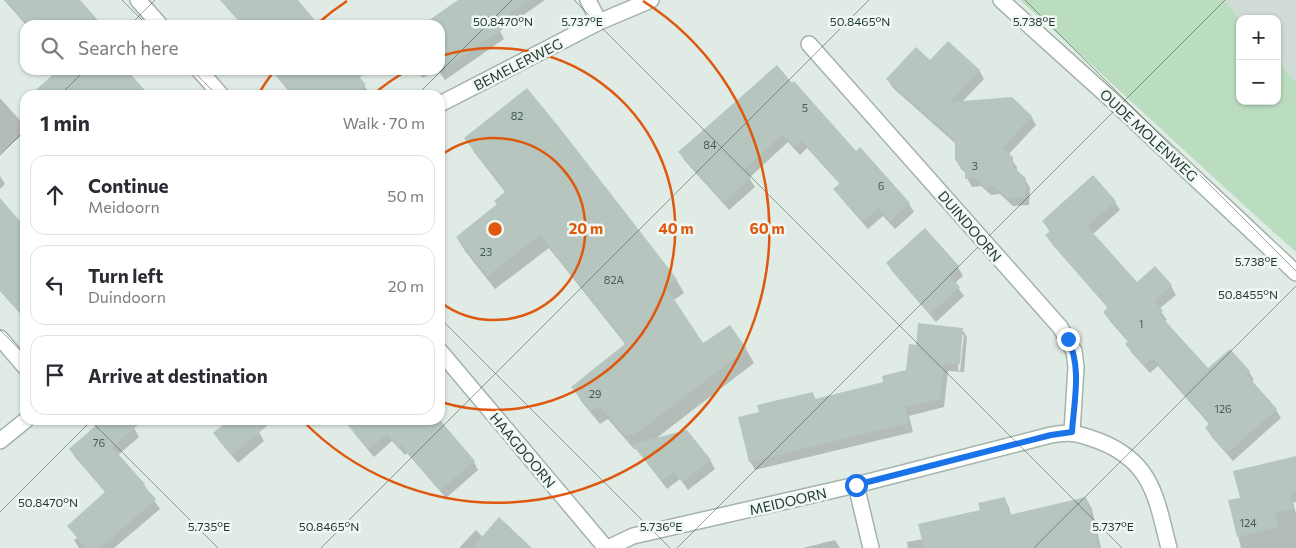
<!DOCTYPE html>
<html lang="en">
<head>
<meta charset="utf-8">
<style>
	:root { --surface:#fff; --page:#f2f2f3; --text:#2b2b33; --muted:#7c7c81; --line:#e1e1e2 }
	body { margin:0; font-family:Commissioner,sans-serif; background:var(--page); color:var(--text) }
	.controls { position:absolute; right:15px; top:15px; display:grid; overflow:hidden; border-radius:10px; box-shadow:0 1px 4px #0004 }
	.controls button { width:45px; height:45px; display:grid; place-items:center; padding:0; border:0; border-bottom:1px solid var(--line); background:var(--surface); color:var(--text); font:25px sans-serif }
	.stop { position:absolute; width:15px; height:15px; margin:-11px; border:4px solid #1a73e8; border-radius:50%; background:#fff }
	.stop.end { background:#1a73e8; border-color:#fff; box-shadow:0 1px 5px #0008 }
	.list { margin:0; padding:0; list-style:none }
	h2 { display:flex; justify-content:space-between; align-items:center; height:65px; margin:0; padding:0 20px; font-size:21px }
	h2 small { font-size:16px; font-weight:400; color:var(--muted) }
	.list li { display:grid; grid-template-columns:32px 1fr auto; gap:15px; align-items:center; box-sizing:border-box; height:80px; margin:0 10px 10px; padding:0 10px; border:1px solid var(--line); border-radius:15px }
	.list b { display:block; font-size:19px; white-space:nowrap }
	.list p { margin:0; font-size:16px; white-space:nowrap; color:var(--muted) }
	.list em { font-size:16px; font-style:normal; color:var(--muted) }
	.icon { flex:none; width:28px; height:28px; fill:none; stroke:currentColor; stroke-width:2; stroke-linecap:round; stroke-linejoin:round }
	.map { position:relative; flex:none; width:1296px; height:548px; overflow:hidden }
	.search { position:absolute; background:var(--surface); box-shadow:0 1px 4px #0004; left:20px; top:20px; width:425px; height:55px; display:flex; align-items:center; gap:12px; box-sizing:border-box; padding:0 18px; border-radius:15px; color:var(--muted); font-size:19px }
	.panel { position:absolute; background:var(--surface); box-shadow:0 1px 4px #0004; left:20px; top:90px; width:425px; height:335px; border-radius:15px }
	.map>svg:first-child { display:block }
	.built { fill:#cfdbd4 }
	.green { fill:#badcbf }
	.shadow { fill:#0003; fill-rule:evenodd }
	.building { fill:#b6c6be }
	.lines { fill:none; stroke-linecap:round; stroke-linejoin:round }
	.minor-casing { stroke:#a4b3ab; stroke-width:18 }
	.minor { stroke:#fff; stroke-width:15 }
	.route { stroke:#1a73e8; stroke-width:6 }
	.ticks { fill:none; stroke:#223c31; stroke-width:1; stroke-opacity:0.45 }
	.ring { fill:none; stroke:#de580e; stroke-width:2.5 }
	.labels { text-anchor:middle; dominant-baseline:central; stroke-width:5; stroke-linejoin:round; paint-order:stroke }
	.number-label { font-size:11px; fill:#475e54 }
	.street-label { font-size:14px; fill:#223c31; stroke:#f1f8f4 }
	.ticks-label { font-size:12px; text-anchor:middle; fill:#223c31; stroke:#f1f8f4; stroke-width:5; stroke-linejoin:round; paint-order:stroke }
	.centre { fill:#de580e; stroke:#f1f8f4; stroke-width:2.5 }
	.ring-label { font-size:15px; text-anchor:middle; font-weight:bold; fill:#de580e; stroke:#f1f8f4; stroke-width:5; stroke-linejoin:round; paint-order:stroke }
</style>
</head>
<body>
<div class="map">
<svg width="1296" height="548" viewBox="0 0 1296 548">
	<rect width="100%" height="100%" fill="#e1ebe5"/>
	<!-- built -->
	<polygon class="built" points="1223,0 1296,0 1296,82 1277,61 1277,19 1240,19"/>
	<!-- green -->
	<path class="green" d="M1020 0H1223L1240 19V101H1277V61L1296 82V252C1203 169 1113 83 1020 0Z"/>
	<!-- shadow -->
	<g class="shadow">
		<polygon points="4,0 78,0 100,25 26,25"/>
		<polygon points="460,0 545,0 500,31 504,39 445,80 438,70 440,70 440,25 424,25"/>
		<polygon points="930,62 979,70 984,79 962,102 1031,116 1036,125 1008,155 1017,167 1017,172 1025,179 1030,188 1029,205 1013,206 1000,194 991,195 981,186 972,187 967,178 966,173 961,169 956,160 956,144 893,88 888,80"/>
		<polygon points="777,67 856,153 860,149 909,204 914,212 895,229 883,216 868,229 840,197 835,189 840,184 807,148 800,155 788,142 749,178 755,187 729,210 685,161 680,152"/>
		<polygon points="271,70 368,70 359,78 370,94 292,95"/>
		<polygon points="416,70 435,70 423,78"/>
		<polygon points="0,98 25,126 25,132 0,154"/>
		<polygon points="466,138 676,279 684,293 674,300 702,345 746,349 754,363 654,440 710,460 715,469 688,490 680,479 667,489 637,449 634,449 608,419 600,424 581,401 573,387 626,345 549,248 495,289 465,251 457,238 498,205 506,193 474,152"/>
		<polygon points="0,176 5,184 0,189"/>
		<polygon points="1093,177 1115,202 1120,210 1093,234 1137,283 1171,286 1176,295 1159,309 1167,320 1165,322 1208,370 1249,372 1254,380 1251,382 1276,410 1281,418 1233,461 1211,436 1207,428 1210,425 1158,366 1150,373 1132,353 1127,344 1129,343 1109,320 1104,312 1108,308 1052,244 1047,236 1050,232 1043,221"/>
		<polygon points="0,200 25,228 25,319 0,291"/>
		<polygon points="925,230 958,267 963,276 955,283 964,296 936,322 892,271 887,263"/>
		<path d="M962 329 967 337 964 372 948 371 944 407 909 416 913 432 755 470 750 461 761 413 813 394 816 400 885 383 907 371 917 347ZM961 335H964L960 371 958 370Z"/>
		<polygon points="104,420 127,420 134,428 139,437 118,455 144,485 160,509 114,548 79,548 74,540 77,538 69,526 106,493 75,457 70,449"/>
		<polygon points="226,420 272,420 259,432 264,441 238,463 220,442 215,434 228,422"/>
		<polygon points="354,420 437,420 474,462 478,470 446,498 407,453 405,455 392,441 374,457 354,433 349,425"/>
		<polygon points="1296,457 1296,502 1293,502 1296,514 1296,548 1241,548 1230,501 1241,499"/>
		<polygon points="1086,498 1092,509 1101,548 1047,548"/>
		<polygon points="1004,499 1009,507 1016,536 966,548 908,548 907,542 923,539"/>
		<polygon points="476,530 483,537 530,548 459,548"/>
		<polygon points="835,540 840,548 803,548"/>
	</g>
	<!-- building -->
	<g class="building">
		<polygon points="5,0 80,0 102,25 28,25"/>
		<polygon points="220,0 298,0 319,25 242,25"/>
		<polygon points="458,0 528,0 496,23 501,30 439,72 437,70 440,70 440,25 422,25"/>
		<polygon points="948,41 980,70 950,102 1012,97 1032,116 1002,148 1013,157 1013,167 1026,178 1025,197 1007,198 994,186 985,187 975,178 965,179 965,169 955,160 955,140 886,79 916,47 930,60"/>
		<polygon points="777,65 792,83 794,81 856,151 860,147 910,203 890,221 878,208 863,221 833,189 840,183 802,141 794,147 783,134 744,170 751,178 724,202 678,152"/>
		<polygon points="58,70 127,70 149,95 30,95"/>
		<polygon points="272,70 354,70 366,85 353,95 293,95"/>
		<polygon points="527,88 559,127 677,279 666,287 703,343 730,325 747,349 634,435 625,435 599,406 591,411 571,387 626,343 540,235 487,276 456,237 497,204 494,201 506,191 464,138"/>
		<polygon points="1093,175 1116,201 1087,226 1137,282 1155,266 1172,285 1154,301 1163,311 1159,314 1208,368 1230,349 1250,371 1246,374 1277,409 1227,453 1205,428 1210,423 1153,358 1144,366 1125,344 1128,341 1103,312 1108,307 1045,235 1050,231 1042,221"/>
		<polygon points="0,198 25,227 25,318 0,290"/>
		<polygon points="925,228 959,266 949,275 960,287 930,314 886,263"/>
		<polygon points="918,323 963,328 960,364 944,363 940,399 905,407 909,423 749,462 738,417 759,412 757,405 813,392 815,399 883,382 882,376 906,370 909,344 916,345"/>
		<polygon points="102,420 144,420 112,447 145,484 144,486 156,499 100,548 86,548 67,526 106,491 69,449"/>
		<polygon points="229,420 274,420 232,455 213,433"/>
		<polygon points="343,420 440,420 475,461 440,490 401,445 399,447 387,434 369,449"/>
		<polygon points="687,430 711,460 683,482 674,472 661,481 632,444"/>
		<polygon points="1296,456 1296,492 1289,494 1293,509 1275,513 1278,527 1237,537 1228,500 1240,498 1233,471"/>
		<polygon points="1005,497 1009,515 1086,497 1099,548 924,548 918,524 980,510 978,503"/>
		<polygon points="499,517 532,548 472,548"/>
	</g>
	<g class="lines">
		<!-- minor casing -->
		<g class="minor-casing">
			<g id="minor">
				<polyline points="138,0 160,25"/>
				<polyline points="588,0 599,22"/>
				<polyline points="1001,0 1114,102 1296,273"/>
				<polyline points="809,44 1060,327 1074,351 1076,367 1072,432"/>
				<polyline points="199,70 221,95"/>
				<polyline points="440,104 599,22 651,0"/>
				<polyline points="0,338 25,367"/>
				<polyline points="440,351 606,548"/>
				<polyline points="0,441 26,420"/>
				<polyline points="856,485 871,548"/>
				<path d="M608 548 633 536 856 485 1051 435C1071 431 1080 434 1099 441 1153 462 1156 498 1169 548"/>
			</g>
		</g>
		<!-- minor -->
		<use href="#minor" class="minor"/>
	</g>
	<g class="lines">
		<!-- route -->
		<path class="route" d="M856 485 1051 435 1072 432C1074 401 1082 368 1068 339"/>
	</g>
	<!-- ticks -->
	<path class="ticks" d="M122 0 147 25M574 0 1122 548M1025 0 1296 271M130 25 155 0M192 70 217 95M60 95 85 70M417 95 512 0M0 155 25 130M440 318 670 548M0 330 25 355M90 420 218 548M0 512 92 420M321 548 869 0M677 548 1225 0M1034 548 1296 286"/>
	<!-- distance rings -->
	<g class="ring">
		<path d="M440 156A91 91 0 1 1 440 302"/>
		<path d="M374 94A181 181 0 0 1 407 71M441 56A181 181 0 1 1 441 402"/>
		<path d="M259 93A272 272 0 0 1 274 71M317 24A272 272 0 0 1 347 1M643 1A272 272 0 1 1 303 421"/>
	</g>
	<g class="labels">
		<!-- number labels -->
		<g class="number-label">
			<text x="805" y="107">5</text>
			<text x="517" y="115">82</text>
			<text x="710" y="144">84</text>
			<text x="975" y="165">3</text>
			<text x="881" y="185">6</text>
			<text x="486" y="251">23</text>
			<text x="614" y="279">82A</text>
			<text x="1141" y="323">1</text>
			<text x="595" y="393">29</text>
			<text x="1223" y="408">126</text>
			<text x="99" y="442">76</text>
			<text x="1248" y="522">124</text>
		</g>
		<!-- street labels -->
		<g class="street-label">
			<text transform="translate(518 64) rotate(-27)">BEMELERWEG</text>
			<text transform="translate(1149 135) rotate(43)">OUDE MOLENWEG</text>
			<text transform="translate(970 226) rotate(49)">DUINDOORN</text>
			<text transform="translate(523 450) rotate(50)">HAAGDOORN</text>
			<text transform="translate(788 501) rotate(-13)">MEIDOORN</text>
		</g>
	</g>
	<g class="ticks-label">
		<text x="503" y="26">50.8470°N</text>
		<text x="582" y="26">5.737°E</text>
		<text x="860" y="26">50.8465°N</text>
		<text x="1034" y="26">5.738°E</text>
		<text x="1256" y="266">5.738°E</text>
		<text x="1248" y="299">50.8455°N</text>
		<text x="48" y="507">50.8470°N</text>
		<text x="209" y="531">5.735°E</text>
		<text x="329" y="531">50.8465°N</text>
		<text x="661" y="531">5.736°E</text>
		<text x="1113" y="531">5.737°E</text>
	</g>
	<circle cx="495" cy="229" r="8" class="centre"/>
	<g class="ring-label">
		<text x="586" y="234">20 m</text>
		<text x="676" y="234">40 m</text>
		<text x="767" y="234">60 m</text>
	</g>
</svg>
<div class="controls">
<button>+</button>
<button>−</button>
</div>
<div class="stop" style="left:856px;top:485px"></div>
<div class="stop end" style="left:1068px;top:339px"></div>
<div class="search"><svg class="icon" aria-label="search" viewBox="0 0 24 24"><circle cx="10" cy="10" r="6"/><path d="M15 15l6 6"/></svg>Search here</div>
<section class="panel">
<h2>1 min<small>Walk · 70 m</small></h2>
<ul class="list">
<li><svg class="icon" aria-label="ahead" viewBox="0 0 24 24"><path d="M12 20V5M6 11l6-6 6 6"/></svg><div><b>Continue</b><p>Meidoorn</p></div><em>50 m</em></li>
<li><svg class="icon" aria-label="left" viewBox="0 0 24 24"><path d="M17 20v-9H6M10 6l-5 5 5 5"/></svg><div><b>Turn left</b><p>Duindoorn</p></div><em>20 m</em></li>
<li><svg class="icon" aria-label="arrive" viewBox="0 0 24 24"><path d="M6 21V4h12l-3 4 3 4H6"/></svg><div><b>Arrive at destination</b></div></li>
</ul>
</section>
</div>
</body>
</html>
